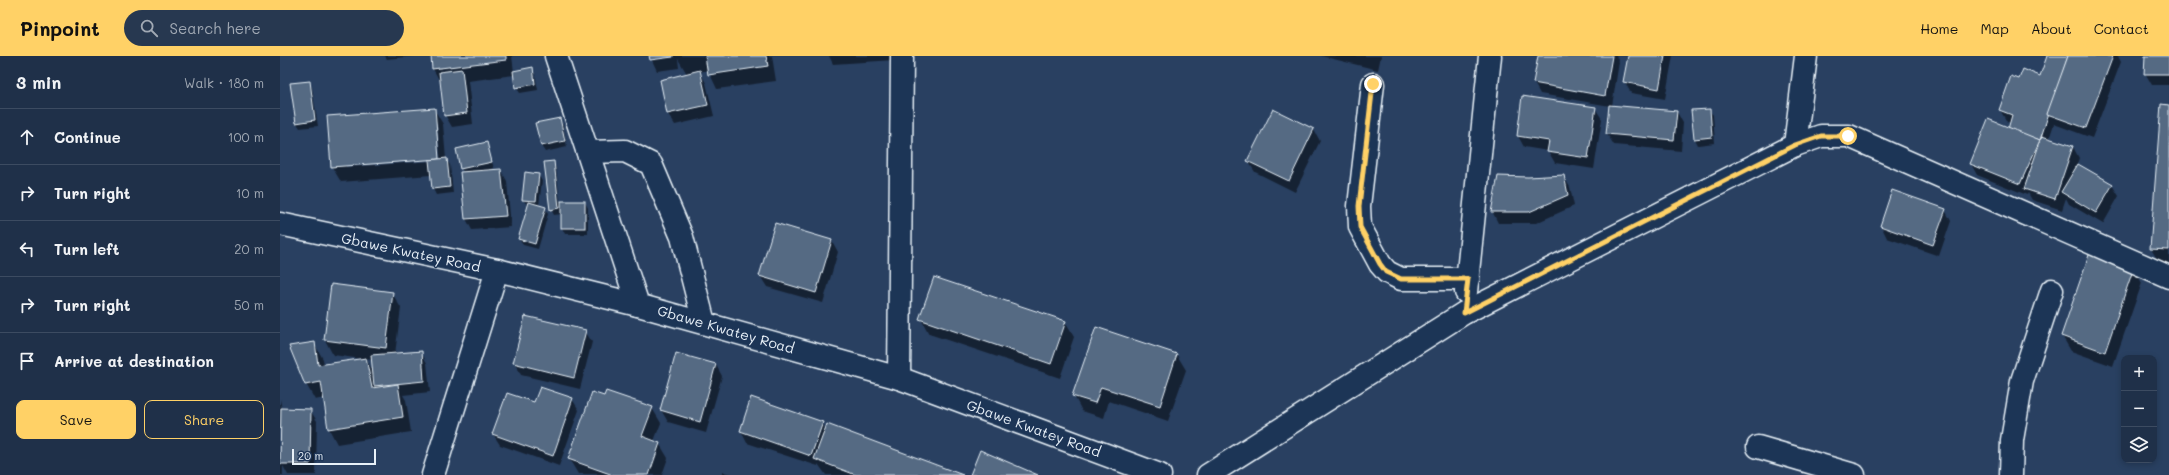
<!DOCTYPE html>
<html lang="en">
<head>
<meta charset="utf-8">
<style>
	:root { --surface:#1f3049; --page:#273850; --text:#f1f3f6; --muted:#a1a9b4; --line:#3c4b61; --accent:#ffd166 }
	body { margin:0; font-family:Mali,sans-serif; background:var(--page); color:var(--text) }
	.controls { position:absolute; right:12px; bottom:12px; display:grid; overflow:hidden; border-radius:8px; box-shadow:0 2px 6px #0003 }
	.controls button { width:36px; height:36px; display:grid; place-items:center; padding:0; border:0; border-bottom:1px solid var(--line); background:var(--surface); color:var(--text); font:20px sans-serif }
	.scale { position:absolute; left:12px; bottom:10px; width:84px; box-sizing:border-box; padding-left:4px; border:2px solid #e8f1f8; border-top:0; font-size:11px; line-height:14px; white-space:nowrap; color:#e8f1f8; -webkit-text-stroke:3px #1d3557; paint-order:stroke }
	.stop { position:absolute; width:12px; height:12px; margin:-9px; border:3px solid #ffd166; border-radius:50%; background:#fff }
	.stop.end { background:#ffd166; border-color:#fff; box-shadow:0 1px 4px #0008 }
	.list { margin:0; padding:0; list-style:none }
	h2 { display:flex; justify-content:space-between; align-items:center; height:52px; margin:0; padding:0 16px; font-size:17px }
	h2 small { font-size:13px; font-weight:400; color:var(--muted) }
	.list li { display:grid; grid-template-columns:26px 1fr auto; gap:12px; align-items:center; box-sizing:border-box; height:56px; padding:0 16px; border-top:1px solid var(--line) }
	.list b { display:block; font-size:15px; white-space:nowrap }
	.list em { font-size:13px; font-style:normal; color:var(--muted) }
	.actions { display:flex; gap:8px; padding:12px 16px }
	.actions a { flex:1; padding:9px 0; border:1px solid var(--accent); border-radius:8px; text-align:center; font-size:14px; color:var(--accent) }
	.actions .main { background:var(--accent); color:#111 }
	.icon { flex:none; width:22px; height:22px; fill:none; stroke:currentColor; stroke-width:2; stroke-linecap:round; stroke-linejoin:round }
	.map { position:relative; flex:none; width:1889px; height:419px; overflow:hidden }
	header { display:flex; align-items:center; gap:24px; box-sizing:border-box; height:56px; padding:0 20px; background:var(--accent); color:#111 }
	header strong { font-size:19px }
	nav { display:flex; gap:22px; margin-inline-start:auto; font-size:14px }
	.search { width:280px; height:36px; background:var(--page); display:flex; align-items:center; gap:10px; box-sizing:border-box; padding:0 14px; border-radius:22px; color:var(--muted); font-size:15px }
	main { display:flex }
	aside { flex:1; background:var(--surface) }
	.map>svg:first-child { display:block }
	.shadow { fill:#0007; fill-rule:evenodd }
	.building { fill:#556a83; stroke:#e8f1f8 }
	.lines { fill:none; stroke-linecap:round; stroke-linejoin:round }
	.minor-casing { stroke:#e8f1f8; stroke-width:25 }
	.minor { stroke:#1d3557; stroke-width:22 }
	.route { stroke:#ffd166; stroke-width:5 }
	.labels { text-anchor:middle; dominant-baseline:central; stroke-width:3; stroke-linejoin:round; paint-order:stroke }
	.street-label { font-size:14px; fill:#e8f1f8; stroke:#1d3557 }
</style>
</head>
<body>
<header>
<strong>Pinpoint</strong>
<div class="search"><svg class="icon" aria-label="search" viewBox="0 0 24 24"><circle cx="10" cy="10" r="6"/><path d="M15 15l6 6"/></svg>Search here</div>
<nav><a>Home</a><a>Map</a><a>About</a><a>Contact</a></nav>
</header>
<main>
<aside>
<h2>3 min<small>Walk · 180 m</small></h2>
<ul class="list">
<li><svg class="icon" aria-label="ahead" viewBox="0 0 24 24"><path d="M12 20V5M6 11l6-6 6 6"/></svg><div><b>Continue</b></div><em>100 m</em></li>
<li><svg class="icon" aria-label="right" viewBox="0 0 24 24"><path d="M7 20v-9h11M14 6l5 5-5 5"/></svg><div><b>Turn right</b></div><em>10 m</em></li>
<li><svg class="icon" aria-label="left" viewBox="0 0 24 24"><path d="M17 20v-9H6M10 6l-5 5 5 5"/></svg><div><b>Turn left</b></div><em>20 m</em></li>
<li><svg class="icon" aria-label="right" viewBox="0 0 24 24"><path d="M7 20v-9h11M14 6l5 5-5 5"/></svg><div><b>Turn right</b></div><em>50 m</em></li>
<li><svg class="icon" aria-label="arrive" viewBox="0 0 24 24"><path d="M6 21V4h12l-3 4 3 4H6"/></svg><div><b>Arrive at destination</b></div></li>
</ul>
<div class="actions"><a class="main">Save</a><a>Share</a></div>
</aside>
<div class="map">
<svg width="1889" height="419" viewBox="0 0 1889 419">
	<rect width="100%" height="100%" fill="#294061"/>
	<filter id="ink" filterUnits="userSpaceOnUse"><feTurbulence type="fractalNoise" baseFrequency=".025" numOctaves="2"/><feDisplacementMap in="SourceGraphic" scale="8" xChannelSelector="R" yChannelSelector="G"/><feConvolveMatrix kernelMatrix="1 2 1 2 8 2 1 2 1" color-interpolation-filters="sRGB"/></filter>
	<g filter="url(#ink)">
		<!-- shadow -->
		<g class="shadow">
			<polygon points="105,0 135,0 107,3"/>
			<polygon points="152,0 232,0 234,16 252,12 255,18 258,34 240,37 236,31 234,19 188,25 193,68 172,71 165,59 161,27 153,13"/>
			<polygon points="370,0 492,0 496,25 437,33 428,14 420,16 426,27 434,60 395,69 388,58 381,24 407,18 398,3 399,12 377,15"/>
			<polygon points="549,0 615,0 615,4 553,8"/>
			<polygon points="1041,0 1101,0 1098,14"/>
			<polygon points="1259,0 1336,0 1339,6 1332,50 1397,56 1403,67 1401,95 1334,89 1327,78 1330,50 1260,38 1254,27"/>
			<polygon points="1349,0 1393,0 1385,43 1351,37 1344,25"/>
			<polygon points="1768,0 1838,0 1841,6 1812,82 1774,68 1769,83 1793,91 1799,102 1797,108 1832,129 1839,140 1823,168 1789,148 1786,142 1782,154 1752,144 1748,137 1747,139 1697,119 1691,108 1728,74 1731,67 1727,66 1720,54 1740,24 1761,21"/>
			<polygon points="1866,0 1889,0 1889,29 1872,29 1865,17"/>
			<polygon points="29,26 32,32 38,70 20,72 16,66"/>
			<polygon points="1889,50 1889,208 1880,208 1871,193"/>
			<polygon points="1315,52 1322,63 1314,113 1275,107 1268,95 1244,91 1238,80"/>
			<path d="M154 53 163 68 166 103 170 109 173 137 156 139 153 133 151 119 61 126 52 111 48 60ZM155 67H157L161 108 153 105 66 111V109Z"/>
			<polygon points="1429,54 1433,59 1435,87 1418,89 1415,83 1412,55"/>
			<polygon points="279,63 283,69 287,91 265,96 261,90 257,68"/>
			<polygon points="1034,74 1040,85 1015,136 975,116 968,105"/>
			<polygon points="206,87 214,112 207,115 221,114 227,125 231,171 192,174 186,163 181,117 184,117 181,112"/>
			<polygon points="273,106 276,112 280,146 305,146 308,152 308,178 285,178 282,172 282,158 274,159 271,153"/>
			<polygon points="258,119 262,125 259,150 265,152 268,158 258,193 243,189 239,183 249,150 243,144"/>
			<polygon points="1283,120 1290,131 1294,150 1256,167 1218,167 1212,155 1248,122"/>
			<polygon points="1665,154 1671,165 1659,200 1607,182 1601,170"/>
			<polygon points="552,185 558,196 543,247 487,231 480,220"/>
			<polygon points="1853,212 1862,227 1833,310 1791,295 1782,280"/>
			<path d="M112 237 121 252 115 298 141 296 147 307 150 336 123 339 126 344 131 376 57 388 49 373 44 342 35 344 26 328 34 287 43 303 44 309 82 303 53 299 45 284ZM86 303 93 304 94 317Z"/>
			<polygon points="641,263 785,266 794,281 780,322 649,278"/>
			<polygon points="817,272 897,299 906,314 888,365 829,345 824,362 802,355 794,340"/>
			<polygon points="305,275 312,286 300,333 241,319 235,307"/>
			<polygon points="397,298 436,309 442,320 426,377 388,366 381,354"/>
			<polygon points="0,343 2,353 30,354 37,365 36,419 8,419 3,410 3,419 0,419"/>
			<polygon points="292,343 299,354 279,410 220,389 213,378 255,348"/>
			<polygon points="372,352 381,367 374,385 379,387 388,402 382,419 298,418 289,403"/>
			<polygon points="542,366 546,374 681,419 546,419 538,408 538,410 467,387 461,375"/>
			<polygon points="443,416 454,419 442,419"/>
		</g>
		<!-- building -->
		<g class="building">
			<polygon points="151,0 226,0 226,4 152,13"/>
			<polygon points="369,0 393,0 393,1 370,4"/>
			<polygon points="425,0 486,0 488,10 428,19"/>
			<polygon points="1258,0 1332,0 1325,40 1253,27"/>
			<polygon points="1348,0 1385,0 1379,33 1343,26"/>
			<polygon points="1767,0 1788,0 1760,84 1728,73 1732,59 1719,54 1731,20 1739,23 1743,13 1760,20"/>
			<polygon points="1788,0 1833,0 1806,72 1767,58"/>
			<polygon points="1865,0 1889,0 1889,18 1864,18"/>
			<polygon points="253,11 255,28 235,32 233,15"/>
			<polygon points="182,13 187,57 164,60 159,16"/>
			<polygon points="420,14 428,49 387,58 380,24"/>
			<polygon points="30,25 35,64 16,67 10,27"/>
			<polygon points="1242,40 1316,51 1308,102 1267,96 1269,85 1237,80"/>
			<polygon points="1881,48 1889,49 1889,194 1870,193"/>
			<polygon points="1329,49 1397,55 1394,84 1326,78"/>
			<polygon points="155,52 159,103 51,111 47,60"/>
			<polygon points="993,53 1034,73 1009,125 967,105"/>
			<polygon points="1430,53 1432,81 1414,83 1411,54"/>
			<polygon points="280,62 285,85 261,90 255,67"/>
			<polygon points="1708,63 1760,84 1740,128 1690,108"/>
			<polygon points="1762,80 1793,90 1775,143 1744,133"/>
			<polygon points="207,86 212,106 180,113 176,93"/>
			<polygon points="167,102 170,131 152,133 149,104"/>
			<polygon points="274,105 279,152 270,154 264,106"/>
			<polygon points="1798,108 1833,128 1816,157 1781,136"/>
			<polygon points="221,113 226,160 185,163 180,116"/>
			<polygon points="245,116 259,118 256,145 242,144"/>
			<polygon points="1284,119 1288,139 1249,156 1211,156 1218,120 1248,121"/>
			<polygon points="1612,134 1666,153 1653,189 1600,170"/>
			<rect x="281" y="145" width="24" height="27"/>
			<polygon points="249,146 266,151 255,188 238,183"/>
			<polygon points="495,167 552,184 536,237 479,220"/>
			<polygon points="1810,196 1854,211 1825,296 1781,280"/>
			<polygon points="654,221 786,265 771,308 639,263"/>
			<polygon points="51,228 113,236 106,292 44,284"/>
			<polygon points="245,260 306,274 294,322 233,307"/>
			<polygon points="816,271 897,298 880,350 821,331 815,347 792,340"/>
			<polygon points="35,286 38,309 86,302 92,332 118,328 123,361 48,373 41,326 25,329 9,290"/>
			<polygon points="142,295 144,325 94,330 91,299"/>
			<polygon points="396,297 436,308 420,366 380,354"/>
			<polygon points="260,331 293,342 273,400 212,378 227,337 254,346"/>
			<polygon points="326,335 373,351 362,380 380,387 369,419 333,419 288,403 312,336 324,340"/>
			<polygon points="471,341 543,366 531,400 460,375"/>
			<polygon points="1,352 31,353 30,408 0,408"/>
			<polygon points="547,368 683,419 576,419 534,403"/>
			<polygon points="700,394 758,419 690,419"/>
		</g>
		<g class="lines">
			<!-- minor casing -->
			<g class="minor-casing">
				<g id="minor">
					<polyline points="276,0 358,249"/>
					<polyline points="1093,28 1079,150 1080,171 1100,208 1107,216 1121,223 1188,223"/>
					<polyline points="1515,89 1526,0"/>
					<polyline points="308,96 345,95 371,108 402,181 424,267"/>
					<polyline points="0,168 217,214 358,249 619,322 880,419"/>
					<polyline points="1186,236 1210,0"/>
					<polyline points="619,322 622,0"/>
					<polyline points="1478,391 1574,419"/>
					<polyline points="153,419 217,214"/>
					<polyline points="928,419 1184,257 1515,89 1541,80 1569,80 1889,221"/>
					<polyline points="1731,419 1732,384 1742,325 1772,234"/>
				</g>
			</g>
			<!-- minor -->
			<use href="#minor" class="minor"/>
		</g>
	</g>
	<g class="lines" filter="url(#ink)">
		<!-- route -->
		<polyline class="route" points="1093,28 1079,150 1080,171 1100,208 1106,216 1121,223 1188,223 1184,257 1515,89 1541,80 1568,80"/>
	</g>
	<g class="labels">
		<!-- street labels -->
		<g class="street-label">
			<text transform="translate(131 196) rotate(12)">Gbawe Kwatey Road</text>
			<text transform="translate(446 273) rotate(16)">Gbawe Kwatey Road</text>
			<text transform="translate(754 372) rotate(20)">Gbawe Kwatey Road</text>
		</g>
	</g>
</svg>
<div class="controls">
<button>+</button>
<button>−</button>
<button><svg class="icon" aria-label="layers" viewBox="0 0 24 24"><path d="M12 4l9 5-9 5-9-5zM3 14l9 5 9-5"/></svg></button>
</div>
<div class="scale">20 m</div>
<div class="stop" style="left:1568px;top:80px"></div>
<div class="stop end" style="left:1093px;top:28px"></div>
</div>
</main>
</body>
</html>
